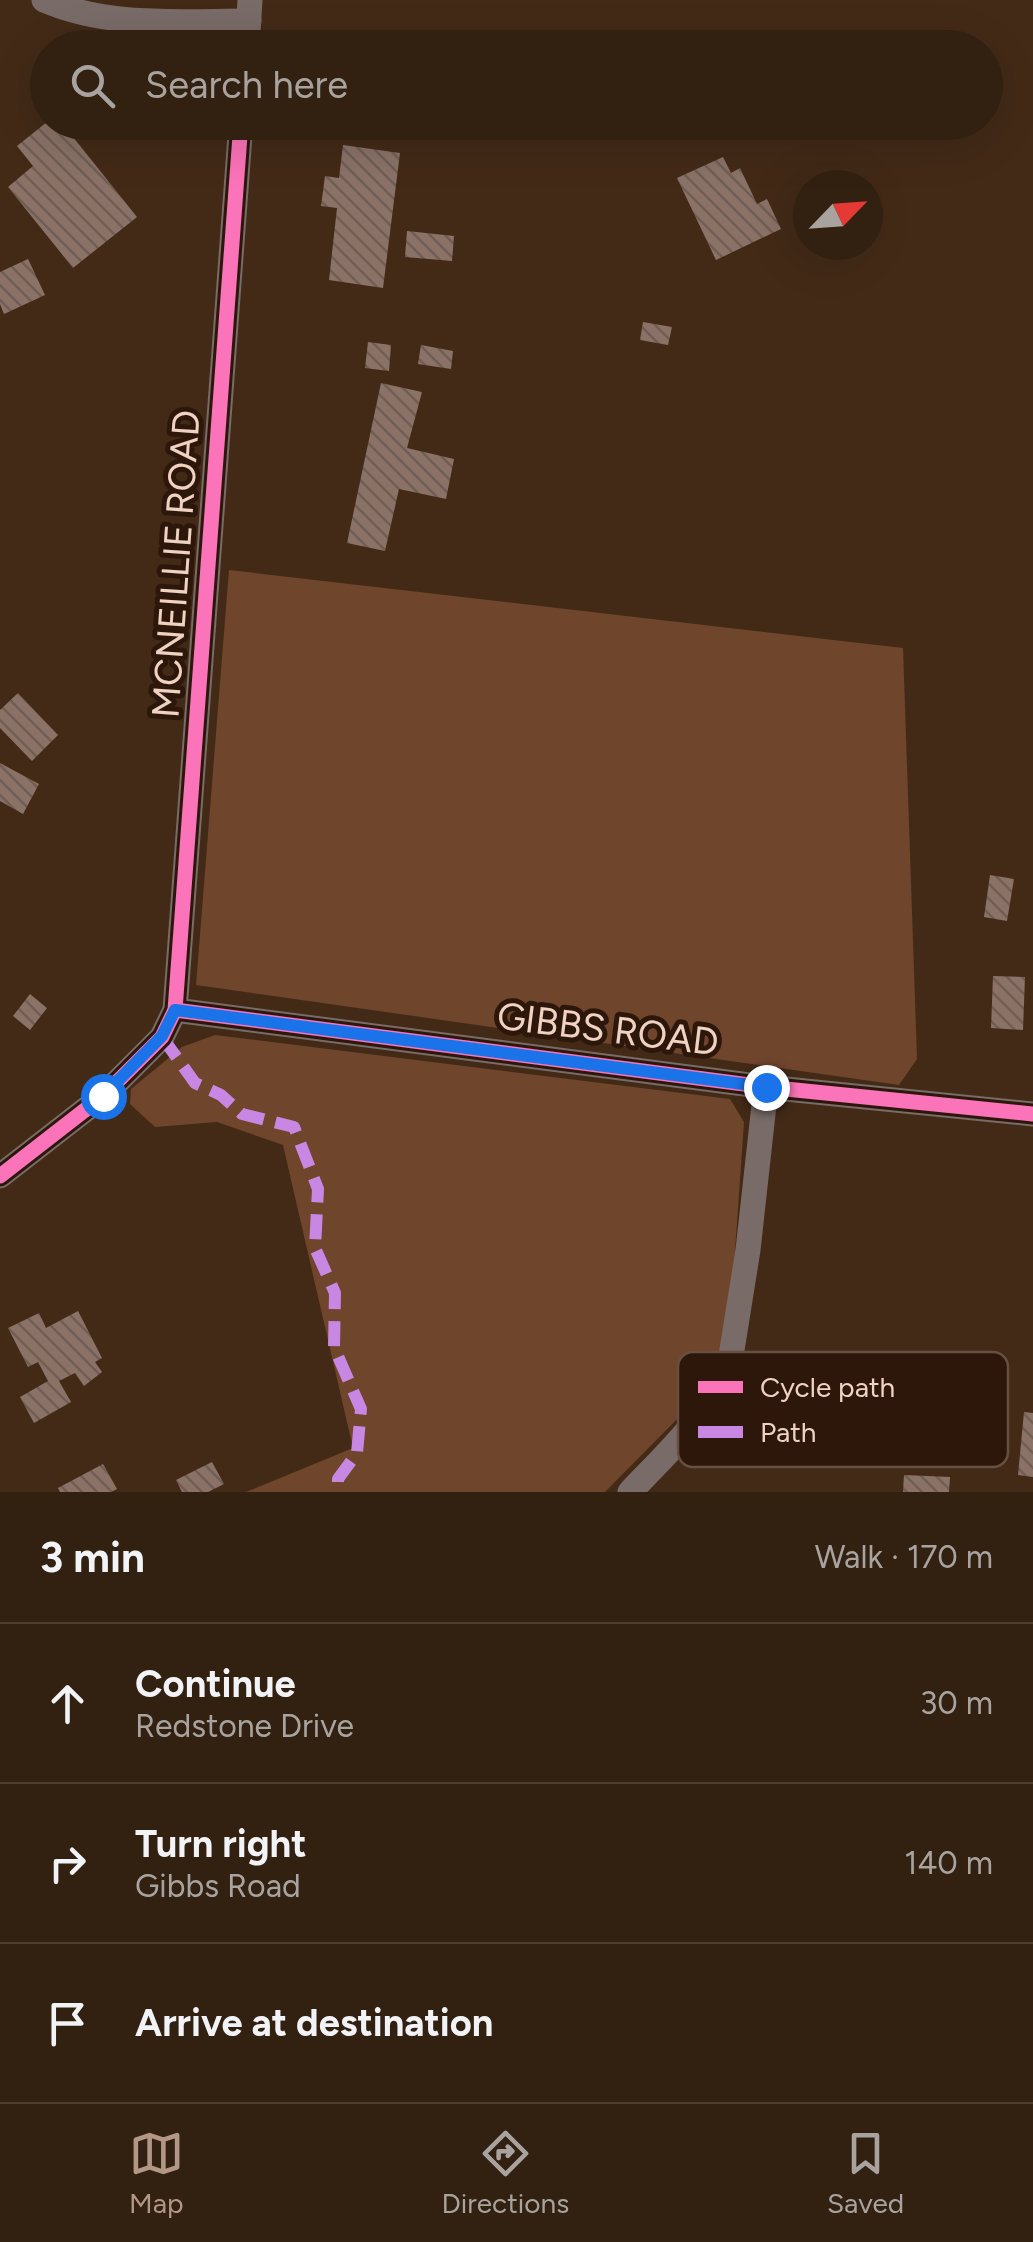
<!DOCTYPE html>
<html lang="en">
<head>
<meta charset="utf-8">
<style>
	:root { --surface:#322011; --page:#3a281a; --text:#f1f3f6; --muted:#a8a39f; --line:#4d3e31; --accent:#b39786 }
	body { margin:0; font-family:Figtree,sans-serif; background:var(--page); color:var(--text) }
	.compass { position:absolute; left:793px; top:170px; width:90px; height:90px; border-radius:50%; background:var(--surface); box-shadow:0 10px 40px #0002; rotate:65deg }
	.stop { position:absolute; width:30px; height:30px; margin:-22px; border:8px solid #1a73e8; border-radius:50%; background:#fff }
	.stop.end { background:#1a73e8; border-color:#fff; box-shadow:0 2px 10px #0008 }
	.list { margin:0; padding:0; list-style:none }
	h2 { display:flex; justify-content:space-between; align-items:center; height:130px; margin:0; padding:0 40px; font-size:42px }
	h2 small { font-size:32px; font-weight:400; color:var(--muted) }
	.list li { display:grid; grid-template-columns:65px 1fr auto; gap:30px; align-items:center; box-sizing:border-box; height:160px; padding:0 40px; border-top:2px solid var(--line) }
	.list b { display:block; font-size:38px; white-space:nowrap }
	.list p { margin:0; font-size:32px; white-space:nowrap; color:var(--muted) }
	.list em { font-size:32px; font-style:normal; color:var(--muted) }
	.icon { flex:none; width:55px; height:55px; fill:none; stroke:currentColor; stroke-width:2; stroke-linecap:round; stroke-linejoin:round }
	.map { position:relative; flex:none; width:1033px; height:1492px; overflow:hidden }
	.search { position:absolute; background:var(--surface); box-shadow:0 10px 40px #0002; left:30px; right:30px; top:30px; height:110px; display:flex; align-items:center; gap:25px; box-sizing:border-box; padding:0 35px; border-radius:55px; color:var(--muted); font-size:38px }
	.sheet { height:610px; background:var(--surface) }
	nav { display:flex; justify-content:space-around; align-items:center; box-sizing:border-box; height:140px; border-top:2px solid var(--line); background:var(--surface); font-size:28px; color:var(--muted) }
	nav a { display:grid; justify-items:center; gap:5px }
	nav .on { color:var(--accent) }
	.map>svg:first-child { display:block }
	.green { fill:#6f452c }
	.building { fill:url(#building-back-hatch) }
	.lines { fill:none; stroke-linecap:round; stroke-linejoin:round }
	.minor { stroke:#786b68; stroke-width:25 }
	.quiet { stroke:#c787e3; stroke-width:12; stroke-dasharray:25 12; stroke-linecap:butt }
	.cycleway-casing { stroke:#2c170a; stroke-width:21 }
	.cycleway { stroke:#fb73b8; stroke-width:15 }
	.route { stroke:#1a73e8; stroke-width:12 }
	.labels { text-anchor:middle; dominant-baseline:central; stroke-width:10; stroke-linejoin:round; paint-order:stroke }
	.street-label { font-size:38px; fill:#f0d2c2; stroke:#2c170a }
	.key { fill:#2c170a; stroke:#674f41; stroke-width:2.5 }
	.key-label { font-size:28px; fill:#f0d2c2 }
</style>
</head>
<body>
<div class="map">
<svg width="1033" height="1492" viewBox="0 0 1033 1492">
	<defs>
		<pattern id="building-back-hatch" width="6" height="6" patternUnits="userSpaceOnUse" patternTransform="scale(2.5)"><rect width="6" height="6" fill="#8a7267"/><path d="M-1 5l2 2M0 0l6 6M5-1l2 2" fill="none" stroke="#705e55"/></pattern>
	</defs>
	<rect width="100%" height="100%" fill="#432a17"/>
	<!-- green -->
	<g class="green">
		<polygon points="229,570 903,648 917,1059 899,1085 196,985"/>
		<polygon points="215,1035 730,1099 744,1122 733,1280 719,1358 689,1407 605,1492 246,1492 353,1448 283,1145 217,1122 155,1127 130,1104 131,1089 182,1047"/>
	</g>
	<!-- building -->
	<g class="building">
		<polygon points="47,122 61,122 137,217 73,268 8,187 33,166 17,146"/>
		<polygon points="343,145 400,153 383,288 329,280 337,208 321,206 325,176 339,178"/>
		<polygon points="723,157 731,173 740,168 757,204 767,199 781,229 716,260 677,178"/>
		<polygon points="407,231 454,236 452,261 405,257"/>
		<polygon points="28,259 45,295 4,314 0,304 0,272"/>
		<polygon points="643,322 672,327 668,345 640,340"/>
		<polygon points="368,342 391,345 389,371 365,368"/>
		<polygon points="421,345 453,351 451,369 418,364"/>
		<polygon points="381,383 422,392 407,448 454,459 446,499 399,489 385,551 347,543"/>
		<polygon points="18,693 58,735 32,761 0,728 0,710"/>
		<polygon points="0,763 39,784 23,814 0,801"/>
		<polygon points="990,875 1014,879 1007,921 984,917"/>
		<polygon points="993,976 1025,977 1023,1030 991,1028"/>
		<polygon points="30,994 47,1008 30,1030 13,1016"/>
		<polygon points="78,1311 102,1358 95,1362 102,1372 84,1386 75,1373 59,1381 71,1402 34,1423 20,1397 48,1381 38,1362 28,1367 8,1328 39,1313 46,1328"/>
		<polygon points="1024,1412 1033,1413 1033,1477 1018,1475"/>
		<polygon points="212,1462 224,1484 208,1492 182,1492 176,1480"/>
		<polygon points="103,1464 117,1489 111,1492 60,1492 58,1488"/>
		<polygon points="904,1475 950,1477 949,1492 903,1492"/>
	</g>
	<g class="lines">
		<!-- minor -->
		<g class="minor">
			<path d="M44 0C109 28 180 21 249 21"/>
			<polyline points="247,48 250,0"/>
			<polyline points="175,1010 766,1087 1033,1114"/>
			<polyline points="0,1176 103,1096 162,1037 175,1010 241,122"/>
			<path d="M630 1492C668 1452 715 1410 731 1356L748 1250 766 1087"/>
		</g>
		<!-- quiet -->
		<polyline class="quiet" points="162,1037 195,1083 221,1095 242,1114 294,1127 318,1189 315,1248 335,1293 334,1347 361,1409 357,1453 338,1479 338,1492"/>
		<!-- cycleway casing -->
		<g class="cycleway-casing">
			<g id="cycleway">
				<polyline points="175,1010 766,1087 1033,1114"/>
				<polyline points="0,1176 103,1096 162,1037 175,1010 241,122"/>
			</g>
		</g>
		<!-- cycleway -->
		<use href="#cycleway" class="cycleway"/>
	</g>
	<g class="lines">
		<!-- route -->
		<polyline class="route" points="103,1096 162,1036 175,1010 766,1087"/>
	</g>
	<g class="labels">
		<!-- street labels -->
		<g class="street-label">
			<text transform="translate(176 564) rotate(-86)">MCNEILLIE ROAD</text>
			<text transform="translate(608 1029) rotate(7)">GIBBS ROAD</text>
		</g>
	</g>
	<!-- legend -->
	<rect x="678" y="1352" width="330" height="115" rx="15" class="key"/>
	<rect x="698" y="1381" width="45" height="12" fill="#fb73b8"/>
	<rect x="698" y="1426" width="45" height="12" fill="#c787e3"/>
	<g class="key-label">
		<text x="760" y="1397">Cycle path</text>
		<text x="760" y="1442">Path</text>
	</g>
</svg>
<svg class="compass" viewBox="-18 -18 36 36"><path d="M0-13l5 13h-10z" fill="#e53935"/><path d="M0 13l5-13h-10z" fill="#a8a39f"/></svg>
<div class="stop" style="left:103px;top:1096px"></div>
<div class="stop end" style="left:766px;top:1087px"></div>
<div class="search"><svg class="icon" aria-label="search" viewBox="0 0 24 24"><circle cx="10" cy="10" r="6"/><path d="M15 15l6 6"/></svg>Search here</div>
</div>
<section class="sheet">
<h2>3 min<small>Walk · 170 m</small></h2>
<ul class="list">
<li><svg class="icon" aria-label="ahead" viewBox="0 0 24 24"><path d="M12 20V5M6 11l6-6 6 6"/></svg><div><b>Continue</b><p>Redstone Drive</p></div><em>30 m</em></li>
<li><svg class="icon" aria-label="right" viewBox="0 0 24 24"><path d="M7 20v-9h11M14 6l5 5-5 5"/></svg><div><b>Turn right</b><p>Gibbs Road</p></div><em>140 m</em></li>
<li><svg class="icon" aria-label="arrive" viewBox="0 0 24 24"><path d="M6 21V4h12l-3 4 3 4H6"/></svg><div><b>Arrive at destination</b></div></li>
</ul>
</section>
<nav>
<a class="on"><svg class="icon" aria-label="map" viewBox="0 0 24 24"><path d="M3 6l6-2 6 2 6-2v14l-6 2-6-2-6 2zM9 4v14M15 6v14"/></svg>Map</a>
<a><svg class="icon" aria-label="directions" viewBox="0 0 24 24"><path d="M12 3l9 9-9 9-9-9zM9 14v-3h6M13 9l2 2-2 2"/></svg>Directions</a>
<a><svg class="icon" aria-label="saved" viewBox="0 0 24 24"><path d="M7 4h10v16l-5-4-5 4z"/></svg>Saved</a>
</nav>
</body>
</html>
